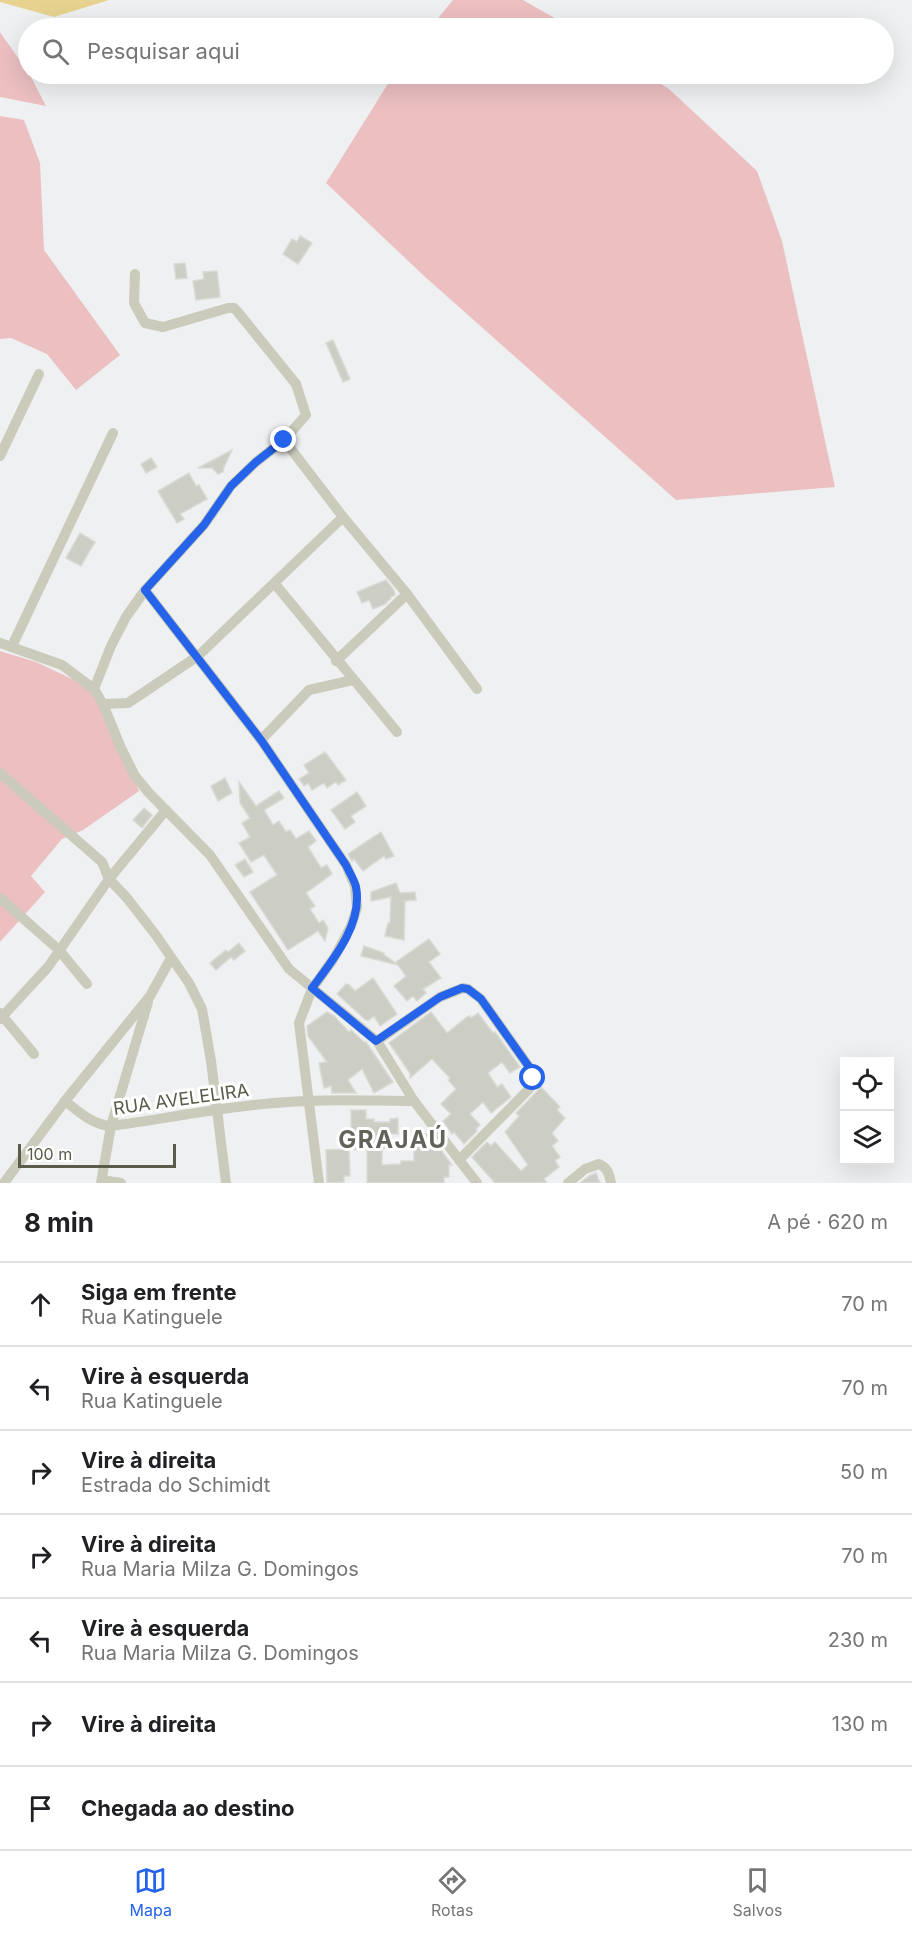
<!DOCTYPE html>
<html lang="pt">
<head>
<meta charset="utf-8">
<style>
	:root { --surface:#fff; --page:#f6f6f6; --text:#202124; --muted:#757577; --line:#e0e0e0; --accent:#2563eb }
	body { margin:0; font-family:Inter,sans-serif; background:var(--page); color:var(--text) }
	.controls { position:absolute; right:18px; bottom:18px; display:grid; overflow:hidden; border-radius:0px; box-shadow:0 6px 24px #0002 }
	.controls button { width:54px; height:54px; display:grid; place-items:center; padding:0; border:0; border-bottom:2px solid var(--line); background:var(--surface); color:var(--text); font:30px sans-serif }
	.scale { position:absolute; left:18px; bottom:15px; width:158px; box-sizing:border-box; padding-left:6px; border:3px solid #5a5b48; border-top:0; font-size:16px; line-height:21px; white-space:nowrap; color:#5a5b48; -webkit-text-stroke:4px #fff; paint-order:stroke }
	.stop { position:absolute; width:18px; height:18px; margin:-14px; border:4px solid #2563eb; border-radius:50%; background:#fff }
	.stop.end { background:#2563eb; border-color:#fff; box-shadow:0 2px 6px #0008 }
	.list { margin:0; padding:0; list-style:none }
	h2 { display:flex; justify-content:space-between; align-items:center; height:78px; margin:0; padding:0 24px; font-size:26px }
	h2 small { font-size:20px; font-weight:400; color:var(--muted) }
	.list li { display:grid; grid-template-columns:39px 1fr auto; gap:18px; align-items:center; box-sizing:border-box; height:84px; padding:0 24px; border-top:2px solid var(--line) }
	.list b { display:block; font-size:22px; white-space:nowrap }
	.list p { margin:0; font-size:20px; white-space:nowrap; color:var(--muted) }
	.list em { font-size:20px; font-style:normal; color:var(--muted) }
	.icon { flex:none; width:33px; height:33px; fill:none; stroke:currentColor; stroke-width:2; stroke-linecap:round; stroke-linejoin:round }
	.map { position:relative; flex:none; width:912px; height:1183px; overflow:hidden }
	.search { position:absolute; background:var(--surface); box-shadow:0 6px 24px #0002; left:18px; right:18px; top:18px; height:66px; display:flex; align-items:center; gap:15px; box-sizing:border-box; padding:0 21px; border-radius:33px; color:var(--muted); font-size:22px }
	.sheet { height:666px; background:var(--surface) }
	nav { display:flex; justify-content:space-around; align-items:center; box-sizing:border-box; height:84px; border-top:2px solid var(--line); background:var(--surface); font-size:16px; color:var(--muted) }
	nav a { display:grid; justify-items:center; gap:3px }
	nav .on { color:var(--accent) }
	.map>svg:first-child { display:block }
	.green { fill:#ecbfc1 }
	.water { fill:#e7d38f }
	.building { fill:#cccec6; stroke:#d8dad3; stroke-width:1.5 }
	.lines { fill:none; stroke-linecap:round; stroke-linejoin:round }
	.minor { stroke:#cacbbb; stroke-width:10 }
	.route { stroke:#2563eb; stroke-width:8 }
	.labels { text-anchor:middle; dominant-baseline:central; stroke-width:6; stroke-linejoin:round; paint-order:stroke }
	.street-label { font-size:18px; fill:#5a5b48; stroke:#fff }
	.district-label { font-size:24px; font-weight:bold; letter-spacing:1.5px; fill:#62635b; stroke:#fff }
</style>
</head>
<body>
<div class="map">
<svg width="912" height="1183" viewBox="0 0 912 1183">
	<rect width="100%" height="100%" fill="#eff0f1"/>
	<!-- green -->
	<g class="green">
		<polygon points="453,0 523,0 572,28 430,28"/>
		<polygon points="0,32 30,75 46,106 0,97"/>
		<polygon points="394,74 645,74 669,89 757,171 782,241 835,487 676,500 423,275 326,183"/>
		<polygon points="0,116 24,120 40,163 44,250 120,355 76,390 47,354 11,338 0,339"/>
		<polygon points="0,651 36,662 85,685 101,705 139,791 83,830 62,839 31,876 45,892 0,942"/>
	</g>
	<!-- water -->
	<polygon class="water" points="0,0 109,0 54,17 0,2"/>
	<!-- building -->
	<g class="building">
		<polygon points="300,236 312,243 298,264 283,254 292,239 297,242"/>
		<polygon points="185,263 187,278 176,279 174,264"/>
		<polygon points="217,271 220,297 196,300 193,281 204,279 203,272"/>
		<polygon points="333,340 350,379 343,382 326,343"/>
		<polygon points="232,450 224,467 223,472 218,474 212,468 198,468"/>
		<polygon points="151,458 157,467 146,473 141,464"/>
		<polygon points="189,473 196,486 199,485 207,499 180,514 184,519 177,523 158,491"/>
		<polygon points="80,533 95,542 81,566 66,558"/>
		<polygon points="386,580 394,590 395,595 391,597 391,598 385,604 373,609 369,600 362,603 357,592"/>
		<polygon points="325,752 346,780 338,785 336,782 327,788 324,783 312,790 308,783 304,786 299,779 309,773 304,765"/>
		<polygon points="225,778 232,793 218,801 211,786"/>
		<polygon points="239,782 256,806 279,791 284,798 264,810 273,825 279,821 286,832 290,830 296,839 309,831 316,841 308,847 321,868 327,865 332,874 306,893 315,906 310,909 319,923 323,920 328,928 325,941 318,931 288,950 250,892 277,875 264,855 251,862 239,843 250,837 242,823 250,818 240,803"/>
		<polygon points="357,792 366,806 351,816 355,822 345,829 331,810"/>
		<polygon points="144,808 152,815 142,828 133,820"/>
		<polygon points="381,832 394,856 386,859 384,856 363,871 354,859 352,861 348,854"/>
		<polygon points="245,859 253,872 244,877 235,865"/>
		<polygon points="396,883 400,893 415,892 416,900 405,901 404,940 385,936 388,923 390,923 391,897 371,901 371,892"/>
		<polygon points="429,939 440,954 429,962 441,978 423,989 426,993 417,1001 413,996 407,1001 394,986 406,976 398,965 361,956 364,946 384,953 383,954 397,964 396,962"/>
		<polygon points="239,943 245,951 234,960 231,957 216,970 210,963 226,950 228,952"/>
		<polygon points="373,978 397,1014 380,1026 374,1016 369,1020 366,1020 337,994 346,984 349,985 355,991"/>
		<polygon points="327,1012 334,1016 349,1032 351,1030 364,1042 366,1042 393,1082 374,1093 362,1069 348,1080 356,1093 332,1093 331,1086 324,1088 319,1063 327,1062 308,1036 307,1026"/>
		<polygon points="431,1012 447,1033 467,1017 470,1016 471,1018 478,1013 493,1033 495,1032 520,1067 510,1073 502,1062 488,1073 497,1087 502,1084 511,1097 491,1113 483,1102 470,1114 480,1125 476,1129 477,1131 464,1144 454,1132 452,1134 443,1121 451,1114 441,1104 456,1089 448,1080 450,1078 432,1059 410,1078 410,1073 389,1043"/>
		<polygon points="541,1087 560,1107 557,1110 565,1118 552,1133 558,1141 552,1146 560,1157 555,1161 559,1167 544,1179 547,1183 495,1183 472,1157 487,1142 491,1146 495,1142 521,1171 528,1165 505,1132 519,1116 516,1113"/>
		<polygon points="351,1110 366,1110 366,1119 374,1119 374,1122 390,1122 390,1119 398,1118 398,1134 390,1134 389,1148 382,1148 382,1165 401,1164 401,1161 414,1161 414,1150 416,1150 415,1133 429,1134 452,1165 449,1165 449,1177 444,1177 444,1183 367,1183 367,1150 351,1149"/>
		<polygon points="349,1149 350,1176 344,1176 344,1182 327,1183 326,1150"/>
		<polygon points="596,1173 600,1183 580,1183 589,1176"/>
	</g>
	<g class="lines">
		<!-- minor -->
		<g class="minor">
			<polyline points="284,440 343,517 407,594 477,689"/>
			<polyline points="0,456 39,374"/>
			<polyline points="275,584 397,732"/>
			<polyline points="145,590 261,740 346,865 355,886 357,908 351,926 334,958 312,989 299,1023 319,1183"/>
			<polyline points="0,643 62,665 94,689 103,704 121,748 135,776 149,793 210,855 289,969 377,1041 414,1101 477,1183"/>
			<polyline points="12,646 113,433"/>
			<polyline points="336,661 407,594"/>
			<polyline points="94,689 111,646 126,617 145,590 204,525 231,486 256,462 284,440 306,415 296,384 237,311 234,308 228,308 163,327 145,323 134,303 135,274"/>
			<polyline points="103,704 128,703 198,656 343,517"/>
			<polyline points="261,740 309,690 353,680"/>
			<polyline points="0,773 102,862 109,879 127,898 155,934 189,983 202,1009 211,1061 226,1183"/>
			<polyline points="0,898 59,950 87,984"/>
			<polyline points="0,1013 34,1054"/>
			<polyline points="0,1019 48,967 109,879 166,810"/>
			<polyline points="377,1041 440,997 463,988 468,989 481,999 532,1071 533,1078 529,1089 459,1160"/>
			<path d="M65 1101C79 1112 93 1125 111 1126 177 1117 242 1103 308 1101 343 1099 379 1101 414 1101"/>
			<polyline points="102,1180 121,1183"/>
			<polyline points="4,1183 65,1101 150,996 171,958"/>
			<polyline points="101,1183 111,1126 148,1002"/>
			<path d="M568 1183 585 1169 599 1164C608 1168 609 1174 611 1183"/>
		</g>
	</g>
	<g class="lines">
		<!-- route -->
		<path class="route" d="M284 440 256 462 231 486 204 525 145 590 261 740 346 865C349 872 354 879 356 887 363 924 333 960 312 988L376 1041 440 997 462 988 468 989 481 999 532 1071 533 1078"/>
	</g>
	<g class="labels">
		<!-- street labels -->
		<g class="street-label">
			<text transform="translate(181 1099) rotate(-8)">RUA AVELELIRA</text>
		</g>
		<!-- district labels -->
		<g class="district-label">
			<text x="393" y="1139">GRAJAÚ</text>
		</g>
	</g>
</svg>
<div class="controls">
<button><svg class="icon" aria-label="locate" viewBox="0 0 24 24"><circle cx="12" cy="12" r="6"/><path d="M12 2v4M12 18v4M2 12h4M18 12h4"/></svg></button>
<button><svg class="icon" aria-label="layers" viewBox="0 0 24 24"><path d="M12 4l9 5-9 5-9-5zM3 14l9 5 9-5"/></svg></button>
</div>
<div class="scale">100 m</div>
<div class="stop" style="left:533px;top:1078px"></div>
<div class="stop end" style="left:284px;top:440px"></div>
<div class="search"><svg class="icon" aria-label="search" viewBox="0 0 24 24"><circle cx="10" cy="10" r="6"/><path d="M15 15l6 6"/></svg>Pesquisar aqui</div>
</div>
<section class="sheet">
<h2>8 min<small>A pé · 620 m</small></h2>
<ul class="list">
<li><svg class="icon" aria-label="ahead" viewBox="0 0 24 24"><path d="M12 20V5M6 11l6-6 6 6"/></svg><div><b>Siga em frente</b><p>Rua Katinguele</p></div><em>70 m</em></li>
<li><svg class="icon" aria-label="left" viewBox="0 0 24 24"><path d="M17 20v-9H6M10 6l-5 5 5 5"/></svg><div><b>Vire à esquerda</b><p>Rua Katinguele</p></div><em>70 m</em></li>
<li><svg class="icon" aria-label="right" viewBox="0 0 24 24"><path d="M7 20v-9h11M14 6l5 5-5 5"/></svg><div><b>Vire à direita</b><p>Estrada do Schimidt</p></div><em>50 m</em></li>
<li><svg class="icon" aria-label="right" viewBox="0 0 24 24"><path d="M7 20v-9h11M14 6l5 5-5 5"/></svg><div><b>Vire à direita</b><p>Rua Maria Milza G. Domingos</p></div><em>70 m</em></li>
<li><svg class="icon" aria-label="left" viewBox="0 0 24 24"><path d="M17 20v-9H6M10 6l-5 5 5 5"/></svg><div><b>Vire à esquerda</b><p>Rua Maria Milza G. Domingos</p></div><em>230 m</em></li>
<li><svg class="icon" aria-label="right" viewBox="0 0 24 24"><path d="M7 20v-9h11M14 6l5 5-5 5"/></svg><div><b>Vire à direita</b></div><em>130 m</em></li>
<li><svg class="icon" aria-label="arrive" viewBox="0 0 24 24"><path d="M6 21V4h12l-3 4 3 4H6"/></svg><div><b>Chegada ao destino</b></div></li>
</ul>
</section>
<nav>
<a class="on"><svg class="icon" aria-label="map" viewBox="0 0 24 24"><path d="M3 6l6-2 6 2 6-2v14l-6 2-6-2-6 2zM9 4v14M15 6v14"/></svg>Mapa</a>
<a><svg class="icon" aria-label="directions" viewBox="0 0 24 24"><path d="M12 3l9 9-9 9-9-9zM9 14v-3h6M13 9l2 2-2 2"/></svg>Rotas</a>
<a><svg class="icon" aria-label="saved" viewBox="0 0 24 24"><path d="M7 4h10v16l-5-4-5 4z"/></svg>Salvos</a>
</nav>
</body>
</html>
